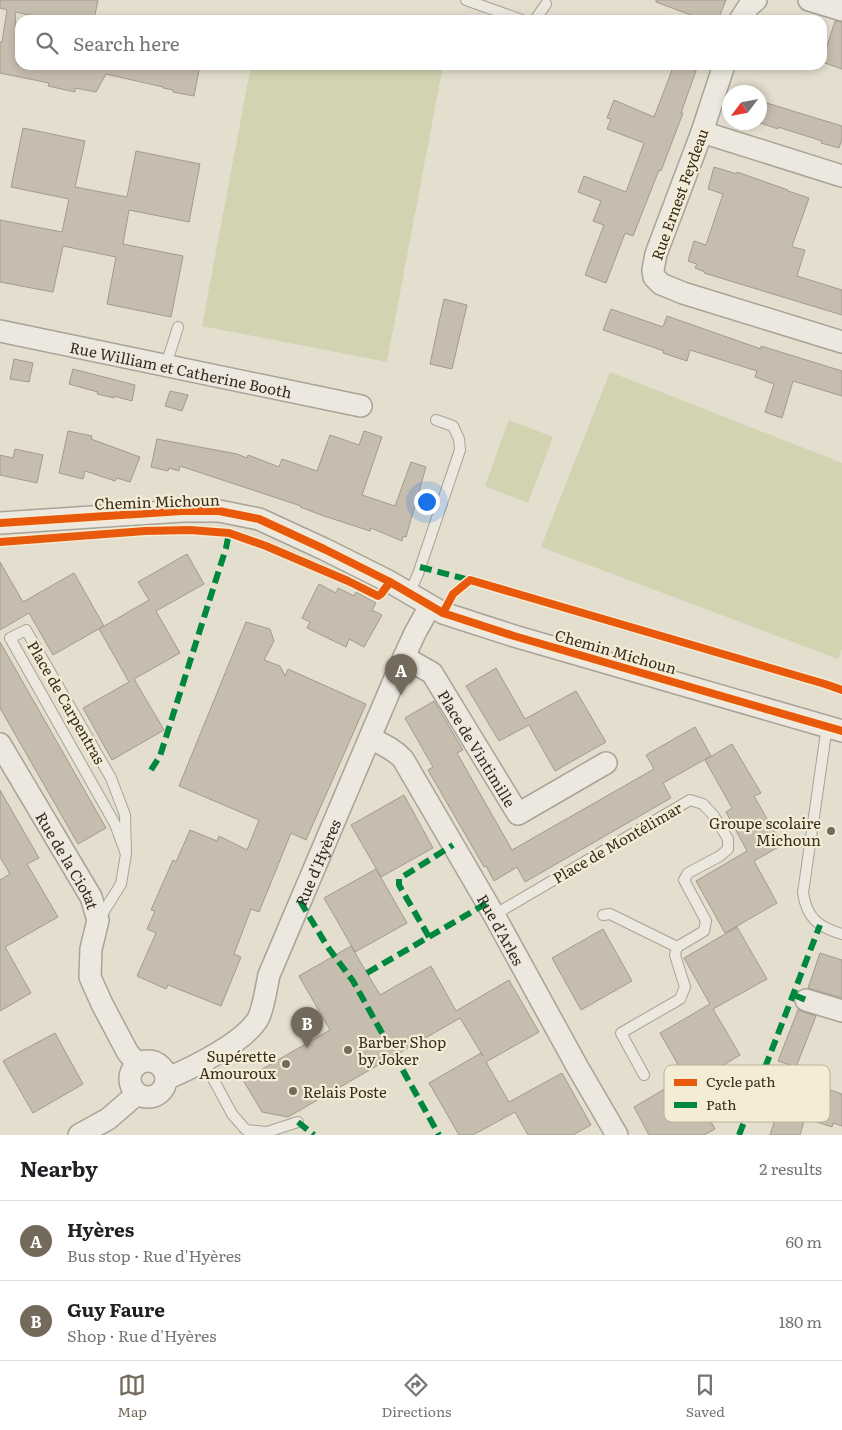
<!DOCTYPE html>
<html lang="en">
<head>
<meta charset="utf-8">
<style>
	:root { --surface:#fff; --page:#f6f6f6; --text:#202124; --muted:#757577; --line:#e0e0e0; --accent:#736a5c }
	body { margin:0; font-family:Literata,serif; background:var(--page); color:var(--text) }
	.compass { position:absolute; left:722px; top:85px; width:45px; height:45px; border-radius:50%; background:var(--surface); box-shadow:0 2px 8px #0003; rotate:238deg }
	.you { position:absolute; left:426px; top:501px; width:18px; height:18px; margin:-12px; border:4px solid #fff; border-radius:50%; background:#1a73e8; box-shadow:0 0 0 8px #1a73e833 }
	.badge { display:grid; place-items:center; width:32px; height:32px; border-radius:50%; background:var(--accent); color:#fff; font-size:16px; font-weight:700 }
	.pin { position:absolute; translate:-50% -41px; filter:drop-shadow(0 1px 2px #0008) }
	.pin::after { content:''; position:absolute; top:26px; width:18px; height:15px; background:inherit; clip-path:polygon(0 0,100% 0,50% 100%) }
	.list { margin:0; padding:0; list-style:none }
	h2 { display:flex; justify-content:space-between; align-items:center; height:65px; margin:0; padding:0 20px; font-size:21px }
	h2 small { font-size:16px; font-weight:400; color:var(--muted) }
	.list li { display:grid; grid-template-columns:32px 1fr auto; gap:15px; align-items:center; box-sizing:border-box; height:80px; padding:0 20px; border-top:1px solid var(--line) }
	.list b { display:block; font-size:19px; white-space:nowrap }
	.list p { margin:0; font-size:16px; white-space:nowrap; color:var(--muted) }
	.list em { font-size:16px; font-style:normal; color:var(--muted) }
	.icon { flex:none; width:28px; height:28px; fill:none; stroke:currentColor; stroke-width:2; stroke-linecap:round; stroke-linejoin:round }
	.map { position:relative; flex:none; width:842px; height:1135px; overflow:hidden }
	.search { position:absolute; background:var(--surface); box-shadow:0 2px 8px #0003; left:15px; right:15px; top:15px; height:55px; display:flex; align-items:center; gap:12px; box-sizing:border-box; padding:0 18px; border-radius:15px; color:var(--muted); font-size:19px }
	.sheet { height:225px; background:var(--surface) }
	nav { display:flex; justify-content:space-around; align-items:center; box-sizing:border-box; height:70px; border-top:1px solid var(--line); background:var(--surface); font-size:14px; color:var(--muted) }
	nav a { display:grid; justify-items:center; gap:2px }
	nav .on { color:var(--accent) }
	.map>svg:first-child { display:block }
	.green { fill:#d1d3b1 }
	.building { fill:#c7bdaf; stroke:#a39a8d }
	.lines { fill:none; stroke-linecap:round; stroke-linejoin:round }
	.lane-casing { stroke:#a8a397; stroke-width:12 }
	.street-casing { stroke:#a8a397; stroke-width:24 }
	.lane { stroke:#ece8df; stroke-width:10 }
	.street { stroke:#ece8df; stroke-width:21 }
	.quiet { stroke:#00873e; stroke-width:6; stroke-dasharray:12 6; stroke-linecap:butt }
	.cycleway-casing { stroke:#f4ecd4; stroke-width:11 }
	.cycleway { stroke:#e8590c; stroke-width:8 }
	.poi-dot { fill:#736a5c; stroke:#f4ecd4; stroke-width:2 }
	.labels { text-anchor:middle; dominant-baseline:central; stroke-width:4.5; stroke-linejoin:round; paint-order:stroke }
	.street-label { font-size:15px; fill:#372c1f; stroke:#f4ecd4 }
	.poi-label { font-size:15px; fill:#372c1f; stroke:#f4ecd4; text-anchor:end }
	.key { fill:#f4ecd4; stroke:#bbb29e; stroke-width:1 }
	.key-label { font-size:14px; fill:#372c1f }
</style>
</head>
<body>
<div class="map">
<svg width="842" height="1135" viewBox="0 0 842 1135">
	<rect width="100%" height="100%" fill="#e3dece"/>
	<!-- green -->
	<g class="green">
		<polygon points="251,65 443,65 387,362 202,326"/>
		<polygon points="610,372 842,463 842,648 838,659 541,547"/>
		<polygon points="509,420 553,437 528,503 485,486"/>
	</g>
	<!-- building -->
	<g class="building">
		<polygon points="0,0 98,0 94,20 55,20 15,12 18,65 200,65 194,96 173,92 173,90 163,88 163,87 106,74 96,92 75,88 75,92 48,86 49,83 0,73 0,42 2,42 7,10 0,8"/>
		<polygon points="656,0 726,0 718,20 704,20 656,2"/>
		<polygon points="835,21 842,22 842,69 822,62"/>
		<polygon points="674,65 698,65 681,113 683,113 661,171 659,170 633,236 625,233 606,283 585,275 604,225 593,221 601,201 578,192 584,176 626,192 644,143 607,129 611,119 607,118 614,100 654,117"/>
		<polygon points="760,101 842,126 842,139 839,148 821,143 822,141 778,127 778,129 760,123"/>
		<polygon points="23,128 85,141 75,187 127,197 136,151 200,164 189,222 129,210 123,244 183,256 171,317 107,304 116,257 63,246 53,292 0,282 0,220 62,232 69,199 11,187"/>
		<polygon points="714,167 737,174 737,172 788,190 788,191 809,198 792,246 793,247 805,250 797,276 842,290 842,315 704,273 705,272 695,268 697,264 688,261 694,241 706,245 723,194 708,189"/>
		<polygon points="444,299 467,305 452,369 430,364"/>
		<polygon points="611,309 663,327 667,316 761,349 761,346 842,371 842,396 793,381 782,418 765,412 774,384 755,377 757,371 690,350 687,361 663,353 664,351 603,330"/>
		<polygon points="14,359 33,363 29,382 10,379"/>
		<polygon points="73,369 135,385 132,401 114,396 114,398 97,394 98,392 69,384"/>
		<polygon points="170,391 188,395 182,411 165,406"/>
		<polygon points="68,431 92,436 91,439 140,457 130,482 117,478 115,481 85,471 83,479 59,473"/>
		<polygon points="364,431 382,437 362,495 395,506 411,462 426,467 406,537 403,536 402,541 371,528 370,531 324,516 300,507 301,506 180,466 179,471 169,468 168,471 151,467 157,439 237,454 247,458 248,455 279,467 282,459 317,471 330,435 359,445"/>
		<polygon points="15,449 43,455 37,483 0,475 0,455 13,458"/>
		<polygon points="187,554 204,584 156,611 180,653 134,679 164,730 112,760 83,708 129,682 99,629 149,600 138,582"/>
		<polygon points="0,562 23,602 74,573 104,626 53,655 29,613 0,630"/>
		<polygon points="319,584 336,593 338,588 354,596 356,592 376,603 372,610 382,615 364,647 349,639 346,647 307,628 310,622 302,618"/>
		<polygon points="246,622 270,629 274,641 264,660 280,666 285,676 288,669 366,704 306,840 291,833 259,912 251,909 234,954 241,957 221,1006 168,985 166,989 137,976 156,933 147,929 155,911 151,910 173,860 176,862 190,830 217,841 219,836 247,850 259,820 179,786"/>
		<polygon points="0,642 106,828 78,844 0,708"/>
		<polygon points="496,668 525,719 576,691 606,742 555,771 529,725 499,741 466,686"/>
		<polygon points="434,701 463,750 457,753 512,850 654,769 646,755 695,727 711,756 663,783 671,798 525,882 517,867 494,881 486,866 484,867 428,770 433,767 405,718"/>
		<polygon points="732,744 761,793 754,796 782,845 754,861 777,903 725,933 696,881 747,851 726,812 732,808 705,760"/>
		<polygon points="0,790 39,858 27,864 58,917 5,947 31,993 0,1011 0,880 10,874 0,857"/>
		<polygon points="404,795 433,848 381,877 351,825"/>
		<polygon points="376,869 407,923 355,952 324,898"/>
		<polygon points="737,927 767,979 713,1009 740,1055 690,1085 715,1129 704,1135 649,1135 634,1107 685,1077 660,1033 710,1004 684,958"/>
		<polygon points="603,929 632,981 581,1010 552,958"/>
		<polygon points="351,946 380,995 431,966 456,1011 509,980 539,1032 486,1062 509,1102 562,1073 591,1125 573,1135 528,1135 515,1112 473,1135 459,1135 429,1083 481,1053 483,1056 460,1018 288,1117 262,1112 243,1080 330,1030 299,976"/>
		<polygon points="820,953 842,960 842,998 808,988"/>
		<polygon points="798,1010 816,1016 796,1067 778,1061"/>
		<polygon points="55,1033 83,1084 33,1113 3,1061"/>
		<polygon points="789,1076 842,1094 842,1126 833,1123 832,1127 805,1118 800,1135 770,1135"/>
	</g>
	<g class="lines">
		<!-- lane casing -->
		<g class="lane-casing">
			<g id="lane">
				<polyline points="466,0 522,20"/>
				<polyline points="535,20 546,4"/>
				<polyline points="166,365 178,327"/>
				<polyline points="409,594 418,574 460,450 459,439 453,426 436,420"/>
				<path d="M827 726 803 893C807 918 818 927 842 934"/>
				<polyline points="494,915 690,800 703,804 714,816 728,839 728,849 720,856 688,873 684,880 706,921 704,931 677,947 675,955 685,987 680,999 621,1033 644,1075"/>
				<polyline points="603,915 610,914 677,947"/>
				<polyline points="99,919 121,884 126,854 115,824 10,638 26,630 111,778 125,815 126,854"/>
				<polyline points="203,1060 232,1114 246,1130 267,1132 298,1122"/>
			</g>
		</g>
		<!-- street casing -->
		<g class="street-casing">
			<g id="street">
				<polyline points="809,0 842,10"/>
				<polyline points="740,20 749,6 756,0"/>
				<polyline points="724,65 702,132 656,254 653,270 654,277 661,284 683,293 842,342"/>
				<polyline points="702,132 842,176"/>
				<path id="s1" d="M0 331 361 406"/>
				<polyline points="0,523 182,511 219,511 259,519 324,549 390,582 443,613 514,636 842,731"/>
				<path id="s2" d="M404 657 432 673 518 814 606 763"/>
				<path id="s3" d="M370 738C382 744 394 749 403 759L494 915 578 1068 617 1135"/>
				<path id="s4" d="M0 744 91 897 98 920 91 949 90 977 102 1004 128 1053 138 1064"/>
				<polyline points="806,1000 842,1011"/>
				<circle cx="148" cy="1079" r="18"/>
				<path id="s5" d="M166 1079C192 1068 246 1042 259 1017 264 1005 266 989 269 975L404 657 415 633 430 606"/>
				<polyline points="79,1135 108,1119 137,1094"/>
			</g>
		</g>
		<!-- lane -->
		<use href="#lane" class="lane"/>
		<!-- street -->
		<use href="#street" class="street"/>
		<!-- quiet -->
		<g class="quiet">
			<polyline points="420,567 470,580"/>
			<polyline points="151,770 160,756 226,548 229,533"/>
			<polyline points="300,901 327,946 353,981 439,1135"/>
			<polyline points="429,937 399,885 399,879 453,845"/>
			<polyline points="367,973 487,903"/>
			<polyline points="794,995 806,1000"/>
			<polyline points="298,1122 314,1135"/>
			<polyline points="739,1135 820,925"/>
		</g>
		<!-- cycleway casing -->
		<g class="cycleway-casing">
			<g id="cycleway">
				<polyline points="0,523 182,511 219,511 259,519 324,549 390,582 443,613 514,636 842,731"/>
				<polyline points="0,542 145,531 190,530 229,533 266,546 348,581 378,596 381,594 390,582"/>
				<polyline points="443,613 453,594 470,580 825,684 842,690"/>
			</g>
		</g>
		<!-- cycleway -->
		<use href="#cycleway" class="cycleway"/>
	</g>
	<!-- markers -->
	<g class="poi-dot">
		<circle cx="831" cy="831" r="5"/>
		<circle cx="348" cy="1050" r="5"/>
		<circle cx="286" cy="1064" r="5"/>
		<circle cx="293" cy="1091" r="5"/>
	</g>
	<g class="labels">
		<!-- street labels -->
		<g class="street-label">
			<text transform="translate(679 194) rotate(-70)">Rue Ernest Feydeau</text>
			<text stroke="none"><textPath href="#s1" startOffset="185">Rue William et Catherine Booth</textPath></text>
			<text transform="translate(157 501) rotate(-2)">Chemin Michoun</text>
			<text transform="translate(616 651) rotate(16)">Chemin Michoun</text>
			<text transform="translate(67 702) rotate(60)">Place de Carpentras</text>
			<text stroke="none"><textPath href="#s2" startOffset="120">Place de Vintimille</textPath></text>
			<text transform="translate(617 842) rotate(-30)">Place de Montélimar</text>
			<text stroke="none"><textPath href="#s4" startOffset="135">Rue de la Ciotat</textPath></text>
			<text stroke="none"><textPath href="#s5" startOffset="279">Rue d'Hyères</textPath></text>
			<text stroke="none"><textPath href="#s3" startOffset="236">Rue d'Arles</textPath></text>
		</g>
		<!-- poi labels -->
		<g class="poi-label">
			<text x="821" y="822">Groupe scolaire<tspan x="821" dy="17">Michoun</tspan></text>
			<text x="358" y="1041" text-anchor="start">Barber Shop<tspan x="358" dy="17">by Joker</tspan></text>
			<text x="276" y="1055">Supérette<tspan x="276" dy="17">Amouroux</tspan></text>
			<text x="303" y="1091" text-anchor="start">Relais Poste</text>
		</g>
	</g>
	<!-- legend -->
	<rect x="664" y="1065" width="166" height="57" rx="8" class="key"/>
	<rect x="674" y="1079" width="23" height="7" fill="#e8590c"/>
	<rect x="674" y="1102" width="23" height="6" fill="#00873e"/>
	<g class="key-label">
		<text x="706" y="1087">Cycle path</text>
		<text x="706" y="1110">Path</text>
	</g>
</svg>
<svg class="compass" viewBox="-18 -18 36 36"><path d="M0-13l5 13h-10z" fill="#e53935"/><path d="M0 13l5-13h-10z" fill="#757577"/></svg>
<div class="you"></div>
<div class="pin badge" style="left:401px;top:695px">A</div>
<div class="pin badge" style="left:307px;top:1048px">B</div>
<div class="search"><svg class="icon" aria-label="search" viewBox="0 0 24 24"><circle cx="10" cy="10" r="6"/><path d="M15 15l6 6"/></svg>Search here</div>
</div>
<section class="sheet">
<h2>Nearby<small>2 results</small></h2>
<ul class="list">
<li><span class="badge">A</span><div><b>Hyères</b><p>Bus stop · Rue d'Hyères</p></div><em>60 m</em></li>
<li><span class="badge">B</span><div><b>Guy Faure</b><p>Shop · Rue d'Hyères</p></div><em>180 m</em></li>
</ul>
</section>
<nav>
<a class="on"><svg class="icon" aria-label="map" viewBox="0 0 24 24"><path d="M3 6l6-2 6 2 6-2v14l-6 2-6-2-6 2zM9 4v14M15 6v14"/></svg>Map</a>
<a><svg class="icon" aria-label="directions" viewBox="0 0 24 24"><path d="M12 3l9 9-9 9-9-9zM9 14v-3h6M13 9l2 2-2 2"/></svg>Directions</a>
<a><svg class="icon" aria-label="saved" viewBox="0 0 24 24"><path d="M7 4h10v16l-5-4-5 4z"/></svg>Saved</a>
</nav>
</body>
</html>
